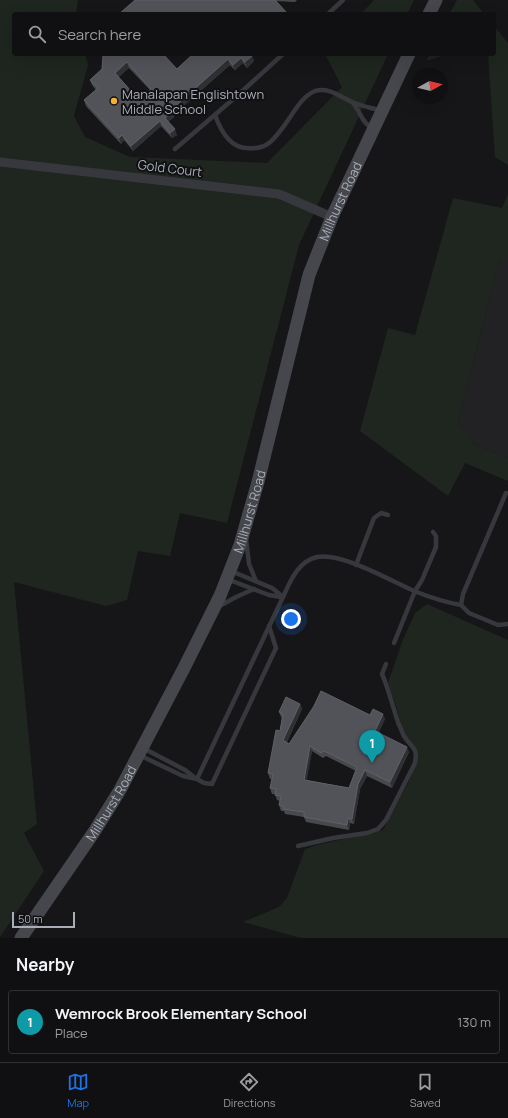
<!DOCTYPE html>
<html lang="en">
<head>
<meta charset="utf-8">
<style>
	:root { --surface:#101012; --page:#1e1e20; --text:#f1f3f6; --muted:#9c9d9f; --line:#303032; --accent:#1a73e8 }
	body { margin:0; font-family:Manrope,sans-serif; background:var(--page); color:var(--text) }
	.compass { position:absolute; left:412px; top:68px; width:36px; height:36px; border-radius:50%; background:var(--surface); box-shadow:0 4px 16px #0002; rotate:82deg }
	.scale { position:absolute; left:12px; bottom:10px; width:63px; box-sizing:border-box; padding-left:4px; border:2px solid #a8adb8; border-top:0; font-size:11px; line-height:14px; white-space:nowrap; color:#a8adb8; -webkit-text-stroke:3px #111113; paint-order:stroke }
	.you { position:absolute; left:291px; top:619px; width:14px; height:14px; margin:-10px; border:3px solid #fff; border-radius:50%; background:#1a73e8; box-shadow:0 0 0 6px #1a73e833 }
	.badge { display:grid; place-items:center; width:26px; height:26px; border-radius:50%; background:var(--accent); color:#fff; font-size:13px; font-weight:700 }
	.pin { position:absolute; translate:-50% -33px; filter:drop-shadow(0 1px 2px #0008) }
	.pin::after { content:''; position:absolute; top:21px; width:14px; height:12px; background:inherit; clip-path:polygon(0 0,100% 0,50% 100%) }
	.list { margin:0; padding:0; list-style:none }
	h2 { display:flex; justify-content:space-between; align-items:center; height:52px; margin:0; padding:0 16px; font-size:17px }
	h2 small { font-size:13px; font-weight:400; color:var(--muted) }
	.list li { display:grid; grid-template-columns:26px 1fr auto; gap:12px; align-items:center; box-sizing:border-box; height:64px; margin:0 8px 8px; padding:0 8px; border:1px solid var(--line); border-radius:4px }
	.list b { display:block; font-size:15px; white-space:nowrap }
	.list p { margin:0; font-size:13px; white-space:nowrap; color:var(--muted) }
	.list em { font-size:13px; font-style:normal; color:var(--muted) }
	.icon { flex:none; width:22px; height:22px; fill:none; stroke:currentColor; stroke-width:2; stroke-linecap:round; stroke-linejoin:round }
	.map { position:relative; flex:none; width:508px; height:938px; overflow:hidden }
	.search { position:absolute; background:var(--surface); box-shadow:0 4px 16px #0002; left:12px; right:12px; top:12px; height:44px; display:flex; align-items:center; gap:10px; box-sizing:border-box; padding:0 14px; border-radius:4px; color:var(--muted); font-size:15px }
	.sheet { height:124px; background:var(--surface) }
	nav { display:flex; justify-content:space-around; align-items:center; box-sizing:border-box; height:56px; border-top:1px solid var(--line); background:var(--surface); font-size:11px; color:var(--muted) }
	nav a { display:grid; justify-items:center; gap:2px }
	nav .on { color:var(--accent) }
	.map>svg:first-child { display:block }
	.built { fill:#222225 }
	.green { fill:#1e261f }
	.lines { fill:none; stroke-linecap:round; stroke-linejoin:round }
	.lane { stroke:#37383d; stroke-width:4.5 }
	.street { stroke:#37383d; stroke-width:9 }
	.secondary { stroke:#45474d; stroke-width:13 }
	.wall { fill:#47494d; fill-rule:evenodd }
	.shaded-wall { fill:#2f3033 }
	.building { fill:#525359; stroke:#5f6168; fill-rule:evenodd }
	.poi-dot { fill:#f2b134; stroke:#111113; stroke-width:1.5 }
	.labels { text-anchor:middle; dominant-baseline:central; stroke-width:4; stroke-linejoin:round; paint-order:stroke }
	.poi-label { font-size:13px; fill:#a8adb8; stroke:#111113; text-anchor:start }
	.street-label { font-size:13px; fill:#a8adb8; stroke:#111113 }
</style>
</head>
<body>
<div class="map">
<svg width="508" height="938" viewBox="0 0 508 938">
	<rect width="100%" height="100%" fill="#161618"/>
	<!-- built -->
	<polygon class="built" points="500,258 508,258 508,458 474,444 458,421"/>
	<!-- green -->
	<g class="green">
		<polygon points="0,0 78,0 76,14 14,14 14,54 85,54 88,65 74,116 85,137 130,157 267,163 342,87 325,54 388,54 299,245 227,523 180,513 170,556 138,551 127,600 106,606 14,582 37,824 24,833 44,871 0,937"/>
		<polygon points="374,0 414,0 407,14 361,14"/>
		<polygon points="457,0 473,0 484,14 449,14"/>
		<polygon points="494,26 508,43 508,165 495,157 488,54 494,54"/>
		<polygon points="430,54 447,54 426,61"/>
		<polygon points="508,194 508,258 500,258 458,421 474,444 508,458 508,481 465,463 448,496 360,431 388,328 415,335 453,198 502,208"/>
		<polygon points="427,604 508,640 508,938 301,938 243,922 279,907 287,898 305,849 317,845 383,830 409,781 418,752 402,730 397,709 388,683 402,642 415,613"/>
	</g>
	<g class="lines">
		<!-- lane -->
		<g class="lane">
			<polyline points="328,14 343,0"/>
			<path d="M353 103C360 111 362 123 372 128"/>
			<path d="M215 115C220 129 229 147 246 148 253 149 263 148 269 143 280 134 289 118 297 107 302 100 307 94 315 91 330 87 340 97 352 102 361 106 372 108 382 111"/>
			<polyline points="175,149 238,95 283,54"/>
			<polyline points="506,493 463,594 461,605 469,613 498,625 508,624"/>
			<polyline points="246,539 249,564 256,581"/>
			<polyline points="356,565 374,518 381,513 388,515"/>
			<polyline points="231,571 272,588 283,597"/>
			<polyline points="227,579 269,595 281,597"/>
			<polyline points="218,607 236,597 254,589"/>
			<polyline points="394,643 415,591 422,580 436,547 436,536 433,532"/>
			<polyline points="143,748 185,770 195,778"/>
			<polyline points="139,755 183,776 197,779 204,783 212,784 276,648 269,626"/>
			<path d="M197 779 283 597C290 582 298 561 317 557 342 552 391 581 414 591 429 597 444 602 461 605"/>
			<path d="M298 846 333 838 367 833 378 829 386 820 415 763C418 746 412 749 404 736 402 733 401 728 399 725 393 708 389 690 382 674L386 664"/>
		</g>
		<!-- street -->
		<polyline class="street" points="0,162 279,194 332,217"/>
		<!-- secondary -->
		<g class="secondary">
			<polyline points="429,14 436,0"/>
			<path id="s1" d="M21 938 94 832 120 790 184 668 220 596 240 545 258 482 309 275 332 217 409 54"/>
		</g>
	</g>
	<!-- wall -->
	<g class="wall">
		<polygon points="135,0 297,0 295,2 275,1"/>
		<path d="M104 54 177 69 192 56 190 54H251L252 56 254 61 247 68 243 63 235 70 230 65 173 115 174 117 168 122 177 135 172 138 161 126 133 151 124 140 121 144 86 106 84 100 96 90 92 85 90 80 102 69ZM129 68 150 90 139 100 118 77Z"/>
		<path d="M300 704 302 709 287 742 289 744 370 715 385 719 378 733 409 752 392 788 367 776 360 789 354 824 350 823 349 830 306 822 304 817 285 814 284 811H281L279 805 280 801 277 800 275 794H272L270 788 272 779H270L268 773 280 731 282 718 281 717 279 712ZM312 751 323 758 326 756 356 771 349 788 306 780Z"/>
	</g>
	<!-- shaded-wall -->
	<g class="shaded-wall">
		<polygon points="252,56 254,61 247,68 245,62"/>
		<polygon points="241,58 243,63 235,70 233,65"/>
		<polygon points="228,59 230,65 173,115 174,117 167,123 165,118 171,110"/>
		<polygon points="127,62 129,68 117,79 115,73"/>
		<polygon points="160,121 161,126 133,151 131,146"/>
		<polygon points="175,129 177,135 172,138 170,133"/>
		<polygon points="122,135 124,140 121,144 119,138"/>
		<polygon points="300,704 302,709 285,746 283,740"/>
		<polygon points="383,714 385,719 377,737 375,731"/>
		<polygon points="310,746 312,751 306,785 304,780"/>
		<polygon points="407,747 409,752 392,788 390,782"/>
		<polygon points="365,770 367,776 360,789 354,824 352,819 358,784"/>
		<polygon points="348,818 350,823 349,830 347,825"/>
	</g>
	<!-- building -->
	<g class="building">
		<polygon points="135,0 275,0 288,14 119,14"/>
		<path d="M104 54H163L177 69 193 54H251L252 56 245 62 241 58 233 65 228 59 171 110 172 111 165 118 175 129 170 133 160 121 131 146 122 135 119 138 84 100 98 88 90 80 102 69 103 55ZM127 62 151 89 139 100 115 73Z"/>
		<path d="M321 691 370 715 373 709 383 714 375 731 407 747 390 782 365 770 358 784 352 819 348 818 347 825 304 817V812L283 809V806L279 805 281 796 275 795 276 789 270 788 273 774 268 773 276 730 280 731 283 714 279 712 286 697 300 704 283 740 289 744 314 706ZM310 746 321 753 324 751 357 767 349 788 304 780Z"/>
	</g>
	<!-- markers -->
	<circle class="poi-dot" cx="114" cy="101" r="4"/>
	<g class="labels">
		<!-- poi labels -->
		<g class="poi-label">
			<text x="122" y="94">Manalapan Englishtown<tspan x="122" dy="15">Middle School</tspan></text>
		</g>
		<!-- street labels -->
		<g class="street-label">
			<text transform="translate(170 168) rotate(7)">Gold Court</text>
			<text stroke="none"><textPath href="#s1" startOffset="810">Millhurst Road</textPath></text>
			<text stroke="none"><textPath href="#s1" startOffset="486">Millhurst Road</textPath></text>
			<text stroke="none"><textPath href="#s1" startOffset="162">Millhurst Road</textPath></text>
		</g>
	</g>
</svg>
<svg class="compass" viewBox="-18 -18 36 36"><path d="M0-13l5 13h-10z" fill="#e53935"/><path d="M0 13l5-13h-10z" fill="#9c9d9f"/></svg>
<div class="scale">50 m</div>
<div class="you"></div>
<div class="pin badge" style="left:372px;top:763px;background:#0f9aa8">1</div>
<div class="search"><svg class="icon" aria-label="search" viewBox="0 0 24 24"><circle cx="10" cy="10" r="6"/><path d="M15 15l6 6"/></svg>Search here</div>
</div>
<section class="sheet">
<h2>Nearby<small></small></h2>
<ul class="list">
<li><span class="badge" style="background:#0f9aa8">1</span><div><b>Wemrock Brook Elementary School</b><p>Place</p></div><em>130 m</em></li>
</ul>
</section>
<nav>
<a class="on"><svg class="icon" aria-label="map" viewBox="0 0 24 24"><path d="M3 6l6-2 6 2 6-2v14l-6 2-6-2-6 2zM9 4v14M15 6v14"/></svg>Map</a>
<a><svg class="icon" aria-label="directions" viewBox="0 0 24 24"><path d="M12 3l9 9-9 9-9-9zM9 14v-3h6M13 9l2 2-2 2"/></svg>Directions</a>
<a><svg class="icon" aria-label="saved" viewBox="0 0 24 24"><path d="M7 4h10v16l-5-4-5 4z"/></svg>Saved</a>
</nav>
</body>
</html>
